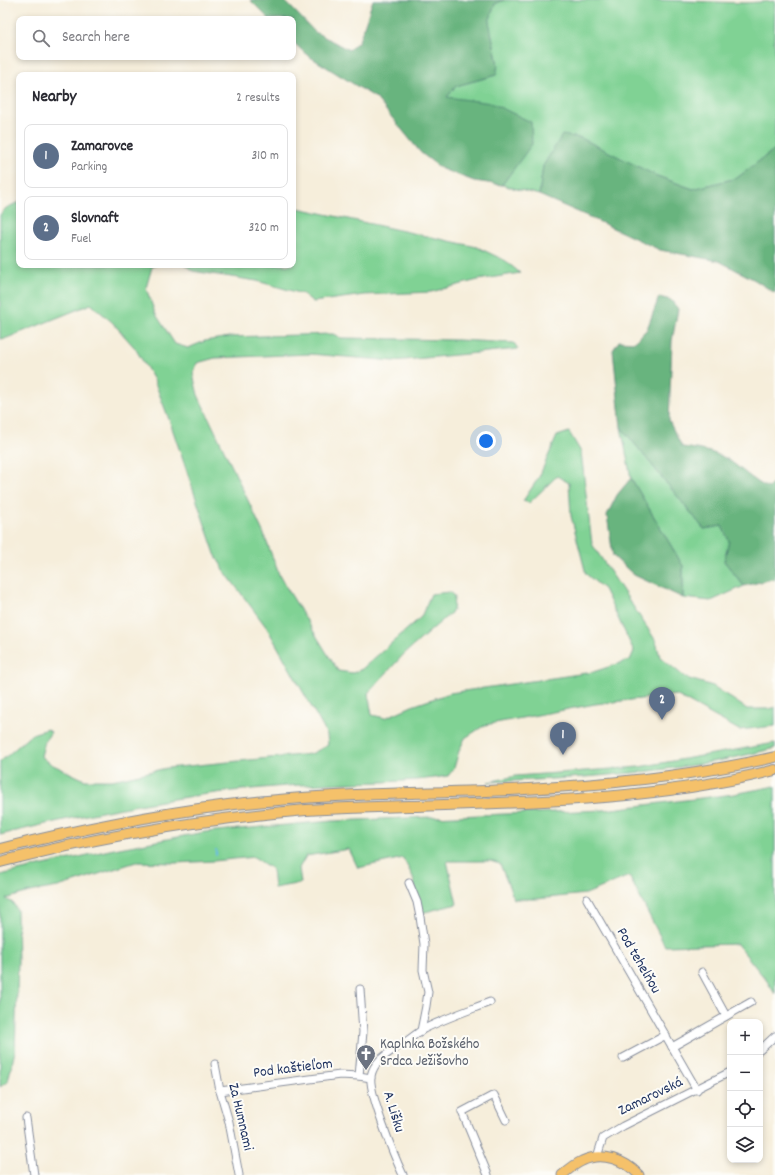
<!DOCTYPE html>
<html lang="en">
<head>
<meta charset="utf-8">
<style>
	:root { --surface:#fff; --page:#f7f7f7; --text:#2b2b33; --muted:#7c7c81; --line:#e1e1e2; --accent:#1a73e8 }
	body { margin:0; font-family:Dekko,sans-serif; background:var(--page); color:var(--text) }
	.controls { position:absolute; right:12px; bottom:12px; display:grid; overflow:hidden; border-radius:8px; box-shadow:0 2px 6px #0003 }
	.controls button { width:36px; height:36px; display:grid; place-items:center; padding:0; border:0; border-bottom:1px solid var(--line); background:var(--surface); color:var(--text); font:20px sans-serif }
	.you { position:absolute; left:486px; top:441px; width:14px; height:14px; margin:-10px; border:3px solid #fff; border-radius:50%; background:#1a73e8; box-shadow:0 0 0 6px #1a73e833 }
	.badge { display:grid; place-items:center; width:26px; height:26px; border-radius:50%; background:var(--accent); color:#fff; font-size:13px; font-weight:700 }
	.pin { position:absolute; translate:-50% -33px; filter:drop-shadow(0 1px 2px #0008) }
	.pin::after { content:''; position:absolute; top:21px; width:14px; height:12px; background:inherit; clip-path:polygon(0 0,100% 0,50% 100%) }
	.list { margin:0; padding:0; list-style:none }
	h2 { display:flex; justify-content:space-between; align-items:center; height:52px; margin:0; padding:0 16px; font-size:17px }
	h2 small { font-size:13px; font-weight:400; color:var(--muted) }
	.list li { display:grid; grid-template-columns:26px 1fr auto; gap:12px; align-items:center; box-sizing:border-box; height:64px; margin:0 8px 8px; padding:0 8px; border:1px solid var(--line); border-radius:8px }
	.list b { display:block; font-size:15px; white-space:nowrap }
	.list p { margin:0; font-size:13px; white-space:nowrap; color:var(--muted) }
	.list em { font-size:13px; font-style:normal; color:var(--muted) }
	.icon { flex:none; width:22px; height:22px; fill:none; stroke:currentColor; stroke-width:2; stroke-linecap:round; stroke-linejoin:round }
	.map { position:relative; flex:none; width:775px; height:1175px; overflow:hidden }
	.search { position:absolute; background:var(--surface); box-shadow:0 2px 6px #0003; left:16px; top:16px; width:280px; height:44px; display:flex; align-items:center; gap:10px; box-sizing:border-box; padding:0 14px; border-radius:8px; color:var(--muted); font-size:15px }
	.panel { position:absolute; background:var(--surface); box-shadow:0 2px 6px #0003; left:16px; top:72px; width:280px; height:196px; border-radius:8px }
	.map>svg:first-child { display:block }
	.green { fill:#80d294; stroke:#4e8079 }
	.forest { fill:#68b47e; stroke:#42726e }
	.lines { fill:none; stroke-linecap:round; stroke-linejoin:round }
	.stream { stroke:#6abbe5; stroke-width:2 }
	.minor-casing { stroke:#888e9c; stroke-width:9 }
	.major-casing { stroke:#888e9c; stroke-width:11 }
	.highway-casing { stroke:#888e9c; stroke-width:12 }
	.minor { stroke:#fff; stroke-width:7 }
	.major { stroke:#f5c16b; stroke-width:9 }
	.highway { stroke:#f5c16b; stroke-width:10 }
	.labels { text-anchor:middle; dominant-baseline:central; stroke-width:4; stroke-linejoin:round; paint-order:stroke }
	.street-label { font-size:15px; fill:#1b2f5e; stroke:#fdfcf7 }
	.worship-label { font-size:15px; fill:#5b616d; stroke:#fdfcf7; text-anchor:start }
</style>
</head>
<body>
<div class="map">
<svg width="775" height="1175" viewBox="0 0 775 1175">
	<rect width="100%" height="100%" fill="#fdfcf7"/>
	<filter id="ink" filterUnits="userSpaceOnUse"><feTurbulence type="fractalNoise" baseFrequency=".025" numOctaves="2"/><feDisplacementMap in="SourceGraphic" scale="8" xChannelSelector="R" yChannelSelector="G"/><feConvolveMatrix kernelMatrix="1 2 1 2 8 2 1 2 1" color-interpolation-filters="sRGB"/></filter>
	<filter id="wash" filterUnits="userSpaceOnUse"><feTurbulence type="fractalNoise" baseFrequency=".012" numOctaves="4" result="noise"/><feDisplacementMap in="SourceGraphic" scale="16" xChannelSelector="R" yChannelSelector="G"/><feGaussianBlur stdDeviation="0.9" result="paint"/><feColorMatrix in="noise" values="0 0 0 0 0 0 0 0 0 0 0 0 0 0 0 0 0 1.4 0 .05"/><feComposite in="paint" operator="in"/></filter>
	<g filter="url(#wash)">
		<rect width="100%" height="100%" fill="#f6eedb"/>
		<!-- green -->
		<g class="green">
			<polygon points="504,0 658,0 744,3 775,1 774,44 775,46 775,149 737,178 693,189 657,176 543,166 539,195 502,185 515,166 447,97 456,86 496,75 498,65 489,22 495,4"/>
			<path d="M19 202V265H156L152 267 146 288 155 313 175 344 188 348 205 341 229 337 333 334 341 338 458 340 514 343 518 349 394 361 310 354 215 358 197 363 193 374 198 395 263 532 280 577 338 671 353 673 362 669 421 617 431 594 449 592 454 596 453 611 404 654 368 693 372 715 385 718 412 706 450 693 593 672 630 660 634 651 604 589 586 574 571 516 569 483 557 476 529 503 523 501 539 477 557 436 569 432 581 452 592 544 656 641 660 657 686 678 713 686 747 709H770L775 707V726L739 730 676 695 595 704 485 725 465 738 459 751 454 768 448 776C406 783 364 782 322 784 292 785 261 788 232 791 154 800 76 816 0 835V762L32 734 47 729 51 732 45 741 41 756 51 764 85 780H112L167 768 311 754 328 745 327 735 320 722 267 628 225 572 215 554 170 422 154 380 135 348 112 322 91 304 7 338 0 339V215L6 208Z"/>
			<polygon points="293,207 477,247 506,261 520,273 478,280 431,292 364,295 313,302 303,294 257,281 193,271 185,265 293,265"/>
			<polygon points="621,427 704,529 722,526 729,541 724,561 744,586 711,601 683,598 683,566 631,478"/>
			<path d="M775 743V748C682 773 584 778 488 782L516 776 639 767Z"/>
			<polygon points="775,786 775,994 767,981 737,944 665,946 629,876 586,894 536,899 514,899 500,864 490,861 447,861 457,904 421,913 413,877 403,858 358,868 349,849 306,856 299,868 301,883 274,888 272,869 254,857 214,861 175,863 136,862 58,887 29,892 6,899 13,903 17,910 18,961 15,1051 8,1081 0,1087 0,875 114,849 205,832 333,821 604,810 734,794"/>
		</g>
		<!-- forest -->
		<g class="forest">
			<polygon points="250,0 284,0 315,32 349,50 359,41 373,0 504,0 495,4 489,22 498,65 496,75 456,86 447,97 491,103 531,122 532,144 502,185 474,181 442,169 421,153 376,98 307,55 293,42 293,19 269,19"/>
			<polygon points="562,135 581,138 657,176 693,189 737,178 775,149 775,293 755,280 719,261 660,250 585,215 539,195 543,166"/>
			<path d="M659 297 671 300 678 309 672 341 669 421 682 447C697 449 713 451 727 459 741 468 752 480 768 488L775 481V580L772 579 744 586 724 561 729 541 722 526 704 529 621 427 613 350 619 341 635 342 647 329Z"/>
			<polygon points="631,478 683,566 683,598 634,575 613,556 607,515 617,495"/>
		</g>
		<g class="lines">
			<!-- stream -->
			<polyline class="stream" points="216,850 216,855"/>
		</g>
	</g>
	<g filter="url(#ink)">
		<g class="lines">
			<!-- minor casing -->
			<g class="minor-casing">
				<g id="minor">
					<polyline points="409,883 417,902 420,917 424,944 423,970 428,992 426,1006 421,1031"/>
					<polyline points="587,899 697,1090"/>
					<polyline points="702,972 726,1016"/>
					<polyline points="672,1047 751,1002"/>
					<polyline points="760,1050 775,1036"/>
					<polyline points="623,1058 666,1035"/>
					<polyline points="215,1064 220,1091 229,1122 239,1175"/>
					<polyline points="359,1076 363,1032 360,989"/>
					<polyline points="220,1091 340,1075 359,1076 371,1078"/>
					<polyline points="26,1118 34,1175"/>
					<polyline points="597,1157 603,1138 623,1126 730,1072"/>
					<path d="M403 1175C395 1158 368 1092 371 1076 374 1061 387 1054 399 1046 407 1042 414 1035 422 1030 443 1019 467 1011 490 1002"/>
					<polyline points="488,1175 462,1112 494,1095 506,1120"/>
				</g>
			</g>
			<!-- major casing -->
			<g class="major-casing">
				<path id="major" d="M562 1175C568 1170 575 1164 582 1161 602 1151 625 1160 639 1175"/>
			</g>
			<!-- highway casing -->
			<g class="highway-casing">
				<g id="highway">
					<path d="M0 849C75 830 151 815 228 805 252 802 277 800 302 798 371 793 441 793 510 790 600 785 688 777 775 757"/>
					<path d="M0 862C100 836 203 819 306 810 341 808 377 807 412 806 533 802 657 800 775 770"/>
				</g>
			</g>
			<!-- minor -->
			<use href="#minor" class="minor"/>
			<!-- major -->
			<use href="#major" class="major"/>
			<!-- highway -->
			<use href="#highway" class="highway"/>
		</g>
	</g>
	<!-- icons -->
	<defs>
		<g id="church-pin" transform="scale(1)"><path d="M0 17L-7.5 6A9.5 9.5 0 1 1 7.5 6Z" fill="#6b7280" stroke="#fdfcf7"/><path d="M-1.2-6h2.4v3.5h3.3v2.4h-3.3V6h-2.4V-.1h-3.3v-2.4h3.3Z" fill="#fff"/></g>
	</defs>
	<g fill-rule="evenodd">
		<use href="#church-pin" x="366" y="1054"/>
	</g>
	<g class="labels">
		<!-- street labels -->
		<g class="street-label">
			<text transform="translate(638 961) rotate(60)">Pod tehelňou</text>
			<text transform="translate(293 1069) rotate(-7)">Pod kaštieľom</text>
			<text transform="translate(651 1097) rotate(-26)">Zamarovská</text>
			<text transform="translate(393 1112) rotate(73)">A. Lišku</text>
			<text transform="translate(240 1117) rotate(77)">Za Humnami</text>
		</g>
		<!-- worship labels -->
		<g class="worship-label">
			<text x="380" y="1045">Kaplnka Božského<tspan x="380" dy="17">Srdca Ježišovho</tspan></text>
		</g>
	</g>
</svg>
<div class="controls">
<button>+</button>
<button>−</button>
<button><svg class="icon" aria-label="locate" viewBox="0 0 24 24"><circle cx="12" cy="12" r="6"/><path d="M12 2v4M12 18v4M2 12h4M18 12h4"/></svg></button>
<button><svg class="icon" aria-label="layers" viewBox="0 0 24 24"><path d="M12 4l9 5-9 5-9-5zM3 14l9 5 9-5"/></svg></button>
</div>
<div class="you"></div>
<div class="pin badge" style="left:563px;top:755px;background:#5c6f8a">1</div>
<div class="pin badge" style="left:662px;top:720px;background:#5c6f8a">2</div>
<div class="search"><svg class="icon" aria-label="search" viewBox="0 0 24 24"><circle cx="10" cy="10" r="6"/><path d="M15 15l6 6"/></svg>Search here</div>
<section class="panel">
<h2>Nearby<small>2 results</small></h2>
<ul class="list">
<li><span class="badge" style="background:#5c6f8a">1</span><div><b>Zamarovce</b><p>Parking</p></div><em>310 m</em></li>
<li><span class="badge" style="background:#5c6f8a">2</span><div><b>Slovnaft</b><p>Fuel</p></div><em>320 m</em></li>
</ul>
</section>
</div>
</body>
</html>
